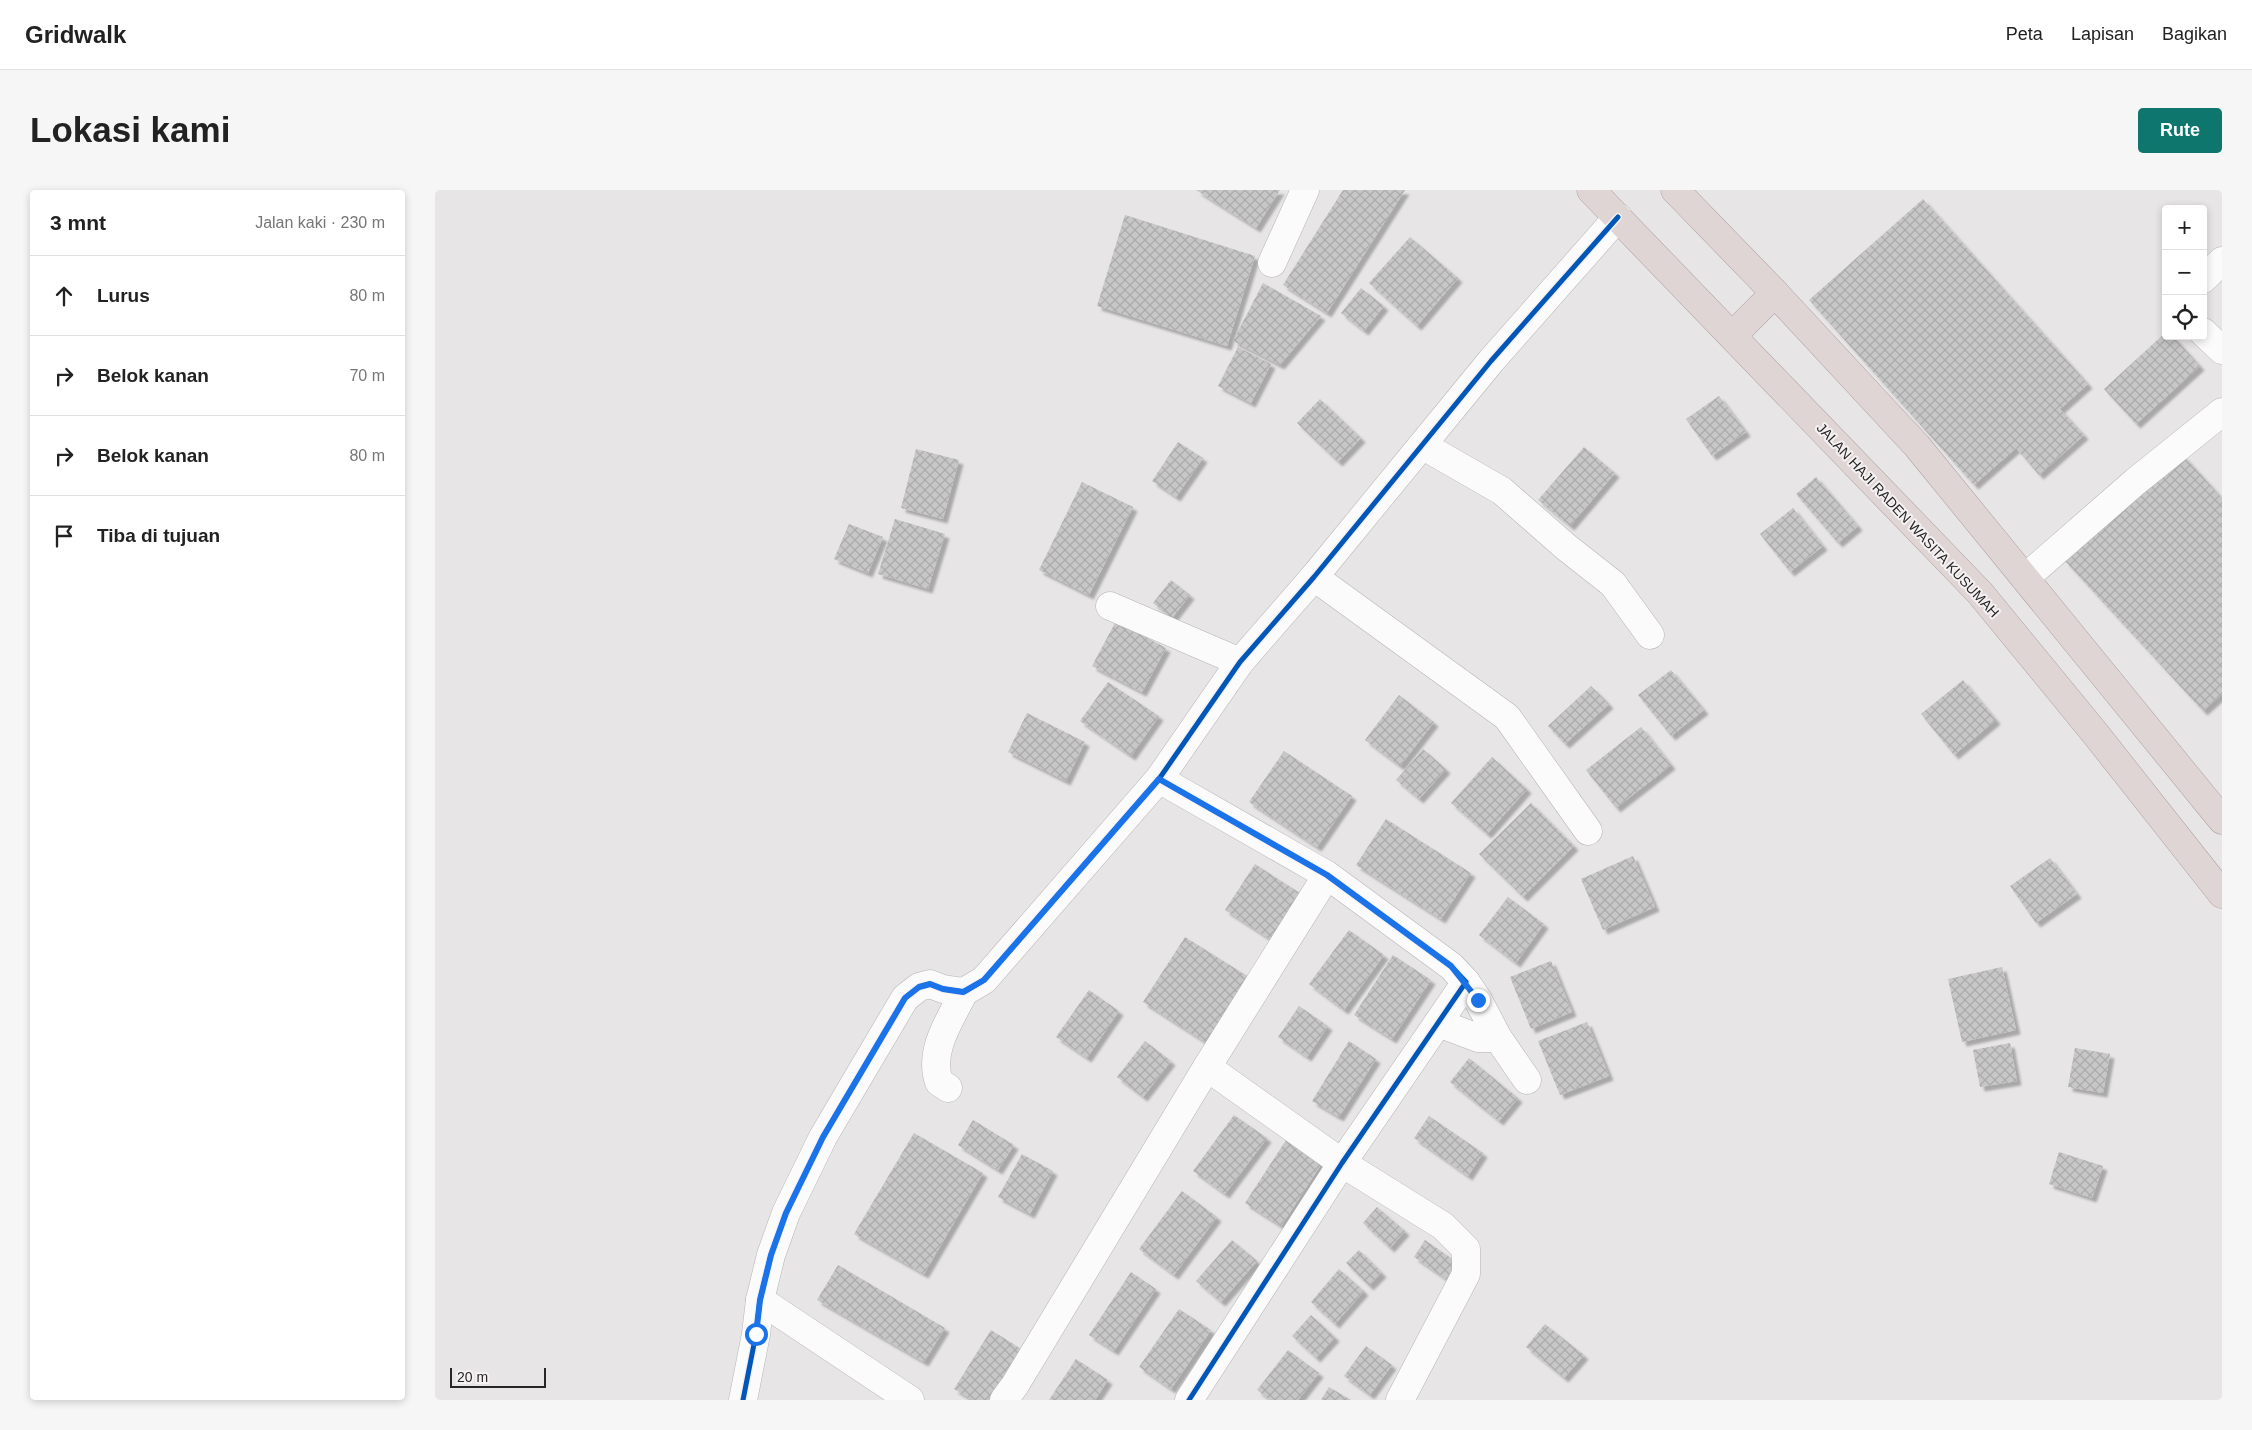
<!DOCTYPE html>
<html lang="id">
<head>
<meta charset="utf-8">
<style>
	:root { --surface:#fff; --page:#f6f6f6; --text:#222; --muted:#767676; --line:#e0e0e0; --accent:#0f766e }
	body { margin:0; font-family:Helvetica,sans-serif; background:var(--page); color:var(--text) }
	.controls { position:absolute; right:15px; top:15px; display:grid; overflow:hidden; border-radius:5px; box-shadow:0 2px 8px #0003 }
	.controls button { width:45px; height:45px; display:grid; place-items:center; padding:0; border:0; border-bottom:1px solid var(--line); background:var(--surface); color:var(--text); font:25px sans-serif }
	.scale { position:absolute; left:15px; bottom:12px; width:96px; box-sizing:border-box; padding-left:5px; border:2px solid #282727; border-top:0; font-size:14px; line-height:18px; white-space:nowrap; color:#282727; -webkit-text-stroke:4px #f5f1f3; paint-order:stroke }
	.stop { position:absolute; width:15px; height:15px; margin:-11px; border:4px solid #1a73e8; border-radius:50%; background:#fff }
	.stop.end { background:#1a73e8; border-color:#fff; box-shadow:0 1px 5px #0008 }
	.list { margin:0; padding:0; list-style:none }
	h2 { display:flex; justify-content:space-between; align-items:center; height:65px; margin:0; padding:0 20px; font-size:21px }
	h2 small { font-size:16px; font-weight:400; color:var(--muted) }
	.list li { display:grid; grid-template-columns:32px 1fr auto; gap:15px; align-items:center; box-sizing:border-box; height:80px; padding:0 20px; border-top:1px solid var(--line) }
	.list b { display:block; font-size:19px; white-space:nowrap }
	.list em { font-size:16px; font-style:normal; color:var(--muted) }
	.icon { flex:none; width:28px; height:28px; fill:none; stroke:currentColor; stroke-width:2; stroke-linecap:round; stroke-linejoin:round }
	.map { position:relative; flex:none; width:1787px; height:1210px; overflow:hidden; border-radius:5px }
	header { display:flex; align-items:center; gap:30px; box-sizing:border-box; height:70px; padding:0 25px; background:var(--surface); border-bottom:1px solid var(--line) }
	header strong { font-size:24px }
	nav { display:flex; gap:28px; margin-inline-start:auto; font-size:18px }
	.intro { display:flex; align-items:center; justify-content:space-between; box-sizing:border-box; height:120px; padding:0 30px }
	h1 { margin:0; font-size:35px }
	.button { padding:12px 22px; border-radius:5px; background:var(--accent); color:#fff; font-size:18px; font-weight:700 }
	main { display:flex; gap:30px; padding:0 30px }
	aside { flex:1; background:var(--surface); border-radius:5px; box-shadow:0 2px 8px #0003 }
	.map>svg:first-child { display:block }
	.building { fill:url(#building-cross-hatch); filter:url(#shadow) }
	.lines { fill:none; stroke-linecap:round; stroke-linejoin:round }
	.minor-casing { stroke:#b6b5b5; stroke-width:29 }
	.highway-casing { stroke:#aea1a1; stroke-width:29 }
	.minor { stroke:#fbfbfb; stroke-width:28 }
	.highway { stroke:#e0d5d5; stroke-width:28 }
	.cycleway-casing { stroke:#f5f1f3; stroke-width:8 }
	.cycleway { stroke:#0057b8; stroke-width:5 }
	.route { stroke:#1a73e8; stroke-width:6 }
	.labels { text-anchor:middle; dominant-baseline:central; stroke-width:4; stroke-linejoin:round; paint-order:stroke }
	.street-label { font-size:14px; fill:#282727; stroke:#f5f1f3 }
</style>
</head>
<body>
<header>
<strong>Gridwalk</strong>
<nav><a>Peta</a><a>Lapisan</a><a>Bagikan</a></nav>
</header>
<div class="intro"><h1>Lokasi kami</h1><a class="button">Rute</a></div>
<main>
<aside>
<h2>3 mnt<small>Jalan kaki · 230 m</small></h2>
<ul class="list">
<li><svg class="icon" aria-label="ahead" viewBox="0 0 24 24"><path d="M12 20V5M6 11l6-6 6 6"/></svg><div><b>Lurus</b></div><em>80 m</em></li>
<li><svg class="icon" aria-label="right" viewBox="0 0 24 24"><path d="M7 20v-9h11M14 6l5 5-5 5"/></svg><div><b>Belok kanan</b></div><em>70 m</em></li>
<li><svg class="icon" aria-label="right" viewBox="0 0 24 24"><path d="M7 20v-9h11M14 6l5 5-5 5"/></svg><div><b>Belok kanan</b></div><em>80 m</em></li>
<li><svg class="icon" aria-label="arrive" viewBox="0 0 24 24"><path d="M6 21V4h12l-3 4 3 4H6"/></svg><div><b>Tiba di tujuan</b></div></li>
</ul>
</aside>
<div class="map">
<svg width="1787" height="1210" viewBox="0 0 1787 1210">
	<defs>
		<pattern id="building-cross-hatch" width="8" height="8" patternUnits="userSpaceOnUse" patternTransform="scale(1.25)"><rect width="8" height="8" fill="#c8c7c7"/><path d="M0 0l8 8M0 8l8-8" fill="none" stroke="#acabab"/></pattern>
		<filter id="shadow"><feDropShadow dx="4.5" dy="4.5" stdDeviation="1" flood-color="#0004"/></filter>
	</defs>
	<rect width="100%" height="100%" fill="#e7e5e6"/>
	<!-- building -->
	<g class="building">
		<polygon points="761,0 845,0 821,38"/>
		<polygon points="908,0 970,0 892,123 848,95"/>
		<polygon points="1488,9 1653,194 1625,219 1649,245 1604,285 1581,258 1539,295 1374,110"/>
		<polygon points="690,25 820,66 792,156 662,116"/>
		<polygon points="975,47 1023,88 982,136 934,93"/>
		<polygon points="828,93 886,126 845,175 798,151"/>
		<polygon points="926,98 949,116 929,141 906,123"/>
		<polygon points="1731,142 1731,146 1738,146 1765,176 1701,234 1669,199"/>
		<polygon points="803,157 836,174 816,213 783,196"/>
		<polygon points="1284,206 1311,242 1277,266 1251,229"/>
		<polygon points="885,209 926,248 903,272 862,233"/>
		<polygon points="743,252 768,268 741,307 717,291"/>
		<polygon points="1149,257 1180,283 1135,336 1103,310"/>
		<polygon points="481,259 524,270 508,329 466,318"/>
		<polygon points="1748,265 1787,308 1787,504 1768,521 1630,371"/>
		<polygon points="1381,287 1423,336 1403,353 1361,304"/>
		<polygon points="647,292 698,317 654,405 604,380"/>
		<polygon points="1358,318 1388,356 1355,382 1325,344"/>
		<polygon points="460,329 510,344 493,399 443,384"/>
		<polygon points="414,334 448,347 433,383 399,369"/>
		<polygon points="736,390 755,405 737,428 718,413"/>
		<polygon points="681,431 731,458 707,502 657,476"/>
		<polygon points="1236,480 1269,520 1236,546 1203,505"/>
		<polygon points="1528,490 1561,530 1519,565 1486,524"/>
		<polygon points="673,492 724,526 696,566 645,531"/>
		<polygon points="1156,496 1174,514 1130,554 1113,536"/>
		<polygon points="964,505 999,532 965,576 930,550"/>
		<polygon points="592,523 650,552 631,591 573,562"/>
		<polygon points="1206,537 1236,575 1181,618 1151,580"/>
		<polygon points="988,559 1011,579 984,609 961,590"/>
		<polygon points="849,561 917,606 882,657 814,612"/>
		<polygon points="1057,567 1092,599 1052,644 1016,613"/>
		<polygon points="1096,613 1139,656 1088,707 1044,664"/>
		<polygon points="951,629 1036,683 1006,729 921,675"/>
		<polygon points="1198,666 1220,717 1168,740 1146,689"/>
		<polygon points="1615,668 1642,704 1601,733 1575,696"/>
		<polygon points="820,674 868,705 838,751 790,720"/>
		<polygon points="1073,707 1109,734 1081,773 1044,745"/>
		<polygon points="914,740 949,765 909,820 874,794"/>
		<polygon points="750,747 817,789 775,855 708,812"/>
		<polygon points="958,765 996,790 957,849 919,825"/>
		<polygon points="1116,771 1137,822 1096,839 1075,787"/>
		<polygon points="1567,777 1581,840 1527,852 1513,789"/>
		<polygon points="654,800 684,821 652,868 621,847"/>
		<polygon points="864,816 893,836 872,867 843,847"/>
		<polygon points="1152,832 1174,886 1125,905 1103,851"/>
		<polygon points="710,851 736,871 708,907 682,887"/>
		<polygon points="914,851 941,869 904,927 877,911"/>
		<polygon points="1575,853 1582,891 1545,897 1538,860"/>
		<polygon points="1640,858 1675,864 1668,903 1633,897"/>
		<polygon points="1034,868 1083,908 1064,931 1015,892"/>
		<polygon points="799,925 832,948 790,1004 758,981"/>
		<polygon points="994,926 1048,963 1033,986 979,948"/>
		<polygon points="538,930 579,955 563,980 523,955"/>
		<polygon points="479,943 548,983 489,1084 419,1044"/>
		<polygon points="851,950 887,973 846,1036 810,1013"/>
		<polygon points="1624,962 1668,976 1657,1008 1614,994"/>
		<polygon points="587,964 618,981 595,1024 563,1007"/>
		<polygon points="747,1001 782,1027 739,1085 704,1059"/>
		<polygon points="942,1017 970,1041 955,1058 928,1033"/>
		<polygon points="797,1050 822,1071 786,1112 761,1091"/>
		<polygon points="990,1050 1023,1073 1011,1089 979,1067"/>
		<polygon points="924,1060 947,1083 934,1096 911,1073"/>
		<polygon points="403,1075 510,1138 489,1172 382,1110"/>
		<polygon points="904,1079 929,1101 900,1134 876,1112"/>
		<polygon points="696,1082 721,1099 679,1161 654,1145"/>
		<polygon points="744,1119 776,1140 736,1199 704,1177"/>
		<polygon points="876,1125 900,1147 881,1168 857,1146"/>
		<polygon points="1110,1134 1149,1165 1129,1188 1091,1157"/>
		<polygon points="556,1140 586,1159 555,1210 538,1210 519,1199"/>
		<polygon points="931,1156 957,1175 935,1205 909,1186"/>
		<polygon points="853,1160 884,1183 863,1210 835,1210 822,1200"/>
		<polygon points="641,1169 673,1190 660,1210 614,1210"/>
		<polygon points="894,1197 916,1210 886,1210"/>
	</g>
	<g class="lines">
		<!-- minor casing -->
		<g class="minor-casing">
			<g id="minor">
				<polyline points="837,73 870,0"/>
				<polyline points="1768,89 1787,71"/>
				<polyline points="1768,142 1787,160"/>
				<polyline points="987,255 1067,301 1131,357 1178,394 1215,445"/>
				<polyline points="879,387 1072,527 1153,641"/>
				<polyline points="1590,388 1700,292 1787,222"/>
				<polyline points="675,416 805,472"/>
				<polyline points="724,589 892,685 1016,776 1031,792 907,973 754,1210"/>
				<polyline points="1003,833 1043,848 1063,848 1043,810 1031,792"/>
				<polyline points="1063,848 1092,890"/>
				<polyline points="772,877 907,973 1008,1036 1031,1059 1031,1084 965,1210"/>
				<path d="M513 898 504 892C493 861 515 830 529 802"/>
				<polyline points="325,1110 475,1210"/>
				<polyline points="308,1210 321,1144 325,1110 336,1065 351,1023 388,947 470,808 484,797 495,794 508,799 529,802 549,790 724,589 805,472 879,387 1056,171 1183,27"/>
				<polyline points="569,1210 580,1195 772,877 892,685"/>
			</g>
		</g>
		<!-- highway casing -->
		<g class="highway-casing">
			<g id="highway">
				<polyline points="1156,0 1545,403 1659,542 1787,704"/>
				<polyline points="1240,0 1340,103 1482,256 1787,630"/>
				<polyline points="1298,145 1340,103"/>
			</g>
		</g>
		<!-- minor -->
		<use href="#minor" class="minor"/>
		<!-- highway -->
		<use href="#highway" class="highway"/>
		<!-- cycleway casing -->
		<g class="cycleway-casing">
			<g id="cycleway">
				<polyline points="724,589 892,685 1016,776 1031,792 907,973 754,1210"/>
				<polyline points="308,1210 321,1144 325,1110 336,1065 351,1023 388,947 470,808 484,797 495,794 508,799 529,802 549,790 724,589 805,472 879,387 1056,171 1183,27"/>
			</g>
		</g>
		<!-- cycleway -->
		<use href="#cycleway" class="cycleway"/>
	</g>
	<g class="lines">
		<!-- route -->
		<polyline class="route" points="321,1144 325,1110 336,1065 351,1023 388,947 470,808 484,797 495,794 508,799 528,802 549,790 724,589 892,685 1016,776 1043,810"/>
	</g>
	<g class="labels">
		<!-- street labels -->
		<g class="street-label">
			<text transform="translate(1473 330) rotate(47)">JALAN HAJI RADEN WASITA KUSUMAH</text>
		</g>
	</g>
</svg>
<div class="controls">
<button>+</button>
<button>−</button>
<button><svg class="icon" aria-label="locate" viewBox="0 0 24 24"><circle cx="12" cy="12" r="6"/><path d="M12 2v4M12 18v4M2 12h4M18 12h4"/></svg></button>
</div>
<div class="scale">20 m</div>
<div class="stop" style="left:321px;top:1144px"></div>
<div class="stop end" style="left:1043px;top:810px"></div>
</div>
</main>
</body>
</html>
